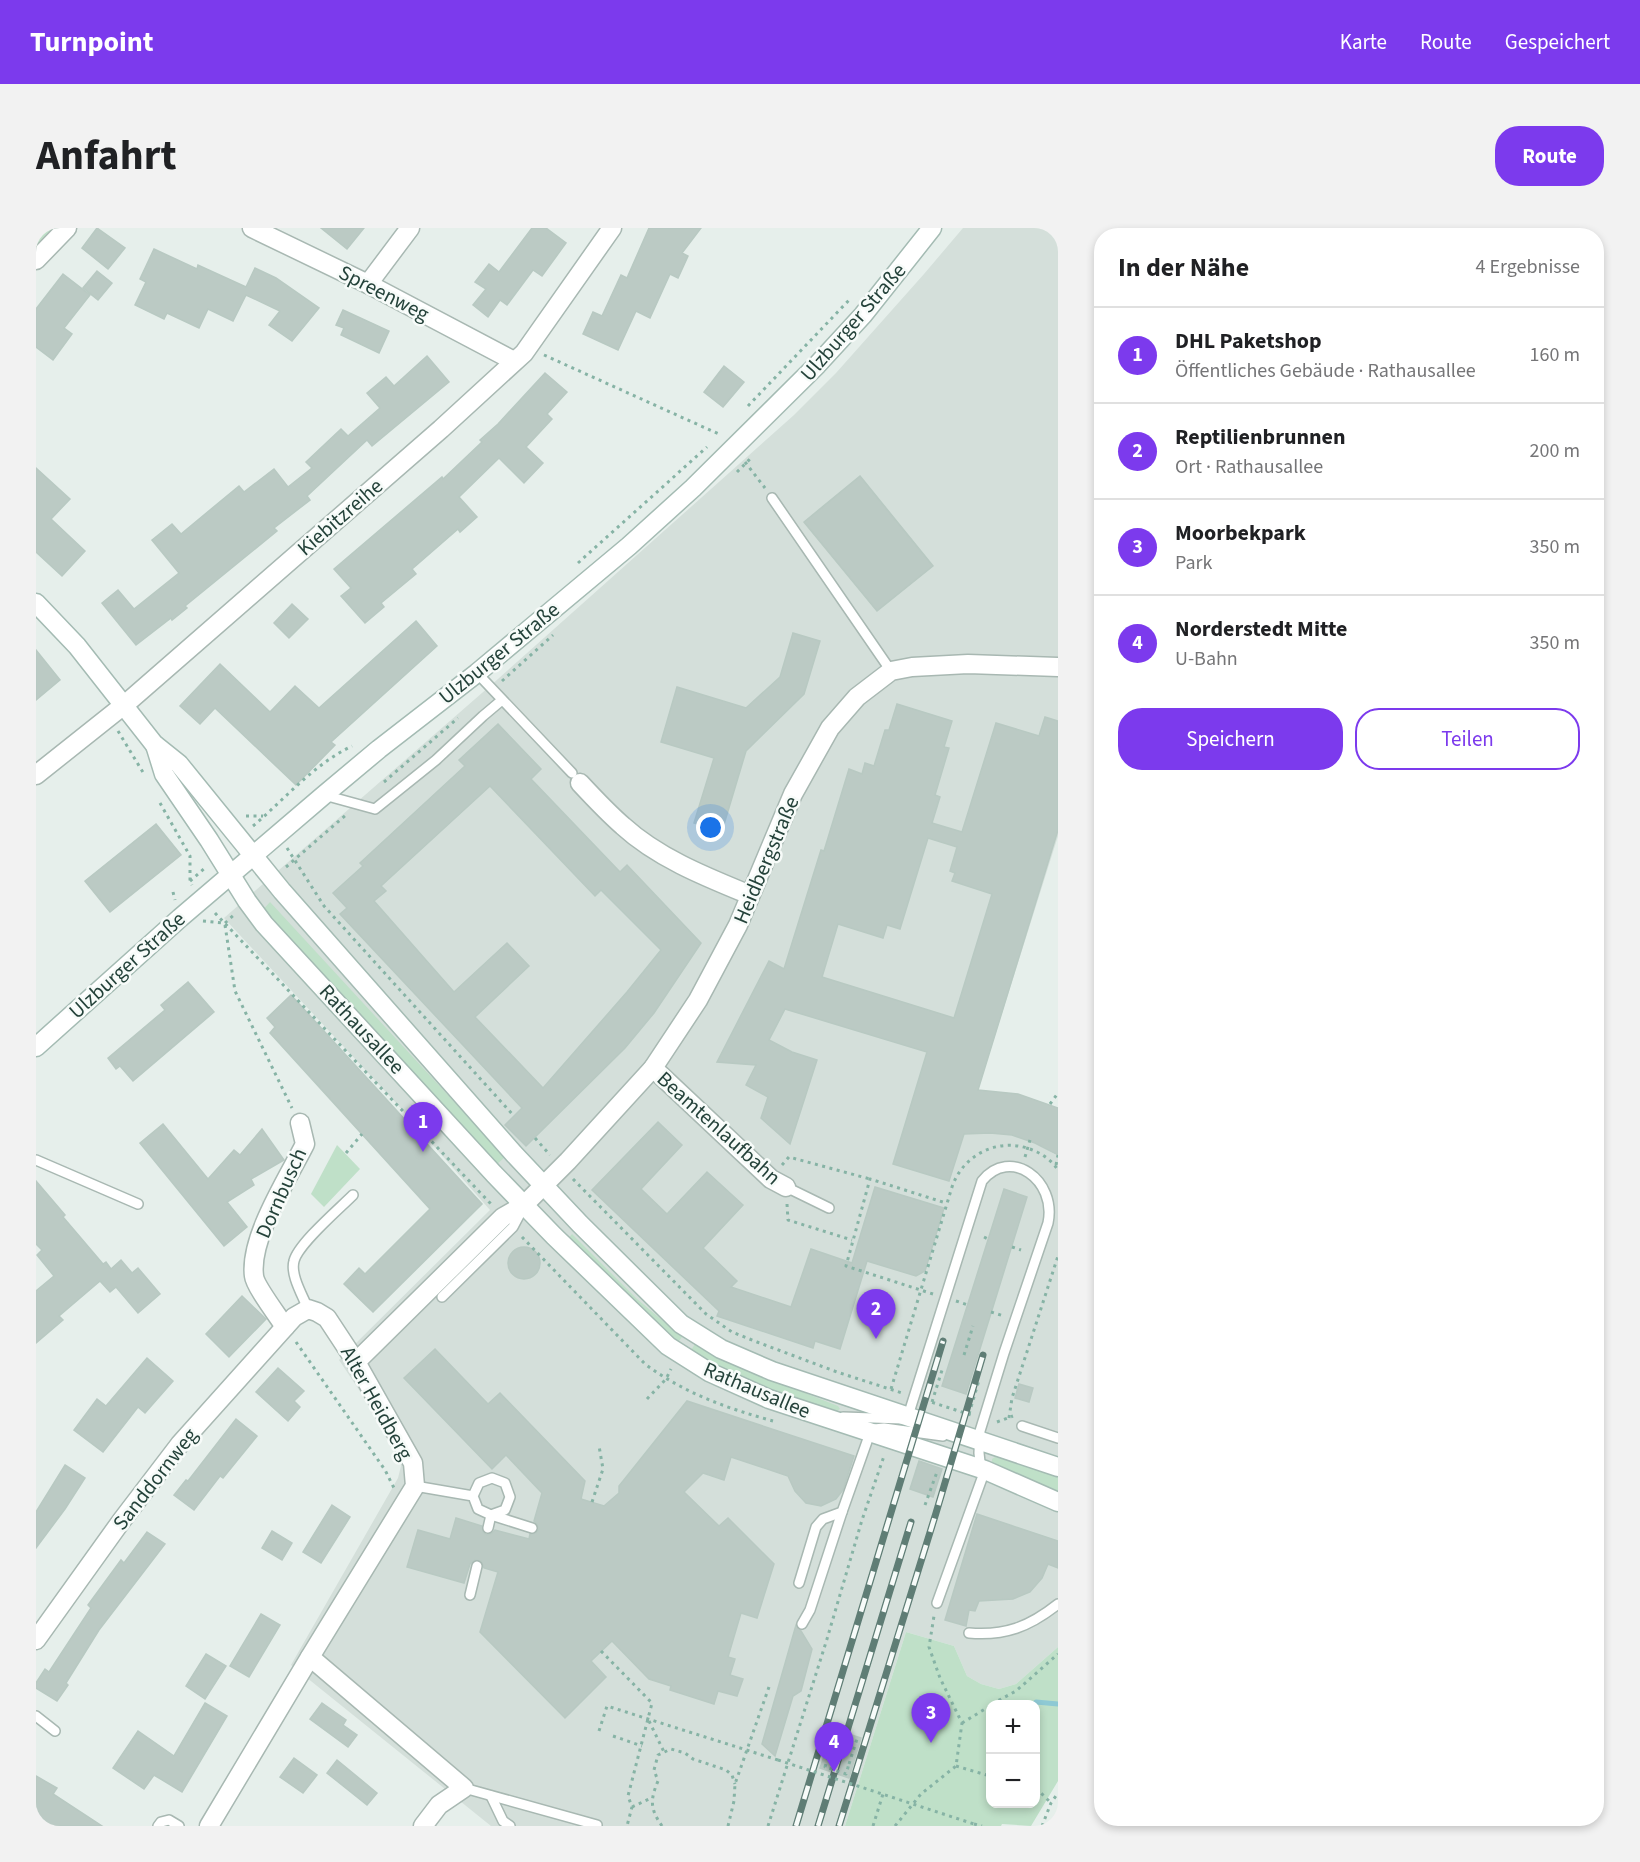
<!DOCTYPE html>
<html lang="de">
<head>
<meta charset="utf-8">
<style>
	:root { --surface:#fff; --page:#f2f2f2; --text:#202124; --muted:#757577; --line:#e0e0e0; --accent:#7c3aed }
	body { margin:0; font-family:"Source Sans 3",sans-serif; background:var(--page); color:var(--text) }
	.controls { position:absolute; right:18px; bottom:18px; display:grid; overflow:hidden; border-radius:12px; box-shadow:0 3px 9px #0003 }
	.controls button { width:54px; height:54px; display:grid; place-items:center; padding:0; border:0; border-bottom:2px solid var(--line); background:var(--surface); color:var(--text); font:30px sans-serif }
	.you { position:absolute; left:675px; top:600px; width:21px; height:21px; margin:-15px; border:4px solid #fff; border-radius:50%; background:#1a73e8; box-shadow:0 0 0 9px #1a73e833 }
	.badge { display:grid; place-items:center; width:39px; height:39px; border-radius:50%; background:var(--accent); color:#fff; font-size:20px; font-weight:700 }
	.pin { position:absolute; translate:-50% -50px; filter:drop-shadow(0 2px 3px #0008) }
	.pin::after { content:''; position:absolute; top:32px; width:21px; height:18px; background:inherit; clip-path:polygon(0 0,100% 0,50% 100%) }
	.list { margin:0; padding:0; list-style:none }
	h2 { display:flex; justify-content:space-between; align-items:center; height:78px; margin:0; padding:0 24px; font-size:26px }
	h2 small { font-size:20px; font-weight:400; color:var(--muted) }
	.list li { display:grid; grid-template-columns:39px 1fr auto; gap:18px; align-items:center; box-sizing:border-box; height:96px; padding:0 24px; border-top:2px solid var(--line) }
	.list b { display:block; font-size:22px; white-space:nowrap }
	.list p { margin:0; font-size:20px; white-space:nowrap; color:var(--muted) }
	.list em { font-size:20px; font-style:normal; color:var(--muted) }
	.actions { display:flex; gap:12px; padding:18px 24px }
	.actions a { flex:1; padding:14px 0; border:2px solid var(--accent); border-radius:24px; text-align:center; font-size:21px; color:var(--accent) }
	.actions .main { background:var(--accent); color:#fff }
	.map { position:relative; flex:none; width:1022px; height:1598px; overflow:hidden; border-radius:24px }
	header { display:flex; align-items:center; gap:36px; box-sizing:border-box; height:84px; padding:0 30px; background:var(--accent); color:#fff }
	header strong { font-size:28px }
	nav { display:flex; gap:33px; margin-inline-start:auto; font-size:21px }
	.intro { display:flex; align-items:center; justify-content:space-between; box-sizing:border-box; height:144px; padding:0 36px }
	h1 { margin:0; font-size:42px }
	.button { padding:15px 27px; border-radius:24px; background:var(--accent); color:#fff; font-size:21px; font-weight:700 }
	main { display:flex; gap:36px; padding:0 36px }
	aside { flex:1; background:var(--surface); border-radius:24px; box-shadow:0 3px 9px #0003 }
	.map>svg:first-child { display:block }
	.built { fill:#d4dfda }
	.green { fill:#bfe0c8; fill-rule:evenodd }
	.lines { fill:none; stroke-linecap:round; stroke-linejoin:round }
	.stream { stroke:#8ec9d4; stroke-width:5 }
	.building { fill:#bbcac4; stroke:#b8c9c2; stroke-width:1.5; fill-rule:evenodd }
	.service-casing { stroke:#a8b8b2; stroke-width:12 }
	.minor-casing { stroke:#a8b8b2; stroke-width:21 }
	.secondary-casing { stroke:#a4bbb3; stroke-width:21 }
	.path { stroke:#86b3a5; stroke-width:3; stroke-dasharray:3 4.5; stroke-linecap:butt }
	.service { stroke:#fff; stroke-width:9 }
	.minor { stroke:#fff; stroke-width:18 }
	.secondary { stroke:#fff; stroke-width:18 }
	.rail-casing { stroke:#5f7d75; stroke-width:7 }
	.rail { stroke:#f7fbf9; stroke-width:4.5; stroke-dasharray:14; stroke-linecap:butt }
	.path-bridge { stroke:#86b3a5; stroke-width:3; stroke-dasharray:3 4.5; stroke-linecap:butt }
	.labels { text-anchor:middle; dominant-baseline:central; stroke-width:5; stroke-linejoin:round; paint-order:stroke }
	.street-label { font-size:21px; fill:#24423a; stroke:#f7fbf9 }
</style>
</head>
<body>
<header>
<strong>Turnpoint</strong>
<nav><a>Karte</a><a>Route</a><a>Gespeichert</a></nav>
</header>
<div class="intro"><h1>Anfahrt</h1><a class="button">Route</a></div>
<main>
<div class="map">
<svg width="1022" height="1598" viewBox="0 0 1022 1598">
	<rect width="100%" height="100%" fill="#e6efeb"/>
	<!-- built -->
	<polygon class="built" points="927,0 1022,0 1022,608 928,906 945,904 976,907 999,915 1022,928 1022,1419 980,1456 963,1461 945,1456 931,1448 918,1418 870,1404 809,1598 455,1598 255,1437 362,1250 365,1238 360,1217 303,1132 454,982 360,875 188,690 462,451 758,187 800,145 888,46"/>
	<!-- green -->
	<g class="green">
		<polygon points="0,0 23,0 0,21"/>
		<polygon points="234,674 469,929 460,937 225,684"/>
		<polygon points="301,917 324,941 288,979 275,966"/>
		<polygon points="536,1006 601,1071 646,1109 639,1118 530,1013"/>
		<path d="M659 1116 693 1135 802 1178 804 1181 801 1183C748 1174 700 1148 652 1127Z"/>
		<polygon points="959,1229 1022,1249 1022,1264 967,1244 956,1234 956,1231"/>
		<path d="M870 1404 918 1418 931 1448 945 1456 963 1461 980 1456 1022 1419V1553L995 1598 966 1596 965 1598H809ZM954 1476H999V1576H954Z"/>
	</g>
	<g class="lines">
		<!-- stream -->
		<polyline class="stream" points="998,1476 1000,1474 1022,1476"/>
	</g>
	<!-- building -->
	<g class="building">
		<polygon points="61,0 89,20 72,41 46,20"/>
		<polygon points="285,0 328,0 311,21"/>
		<polygon points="496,0 510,0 530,15 506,48 497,42 471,77 464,72 452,89 437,77 450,61 439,54 453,36 463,44"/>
		<polygon points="613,0 665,0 646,25 652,28 642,50 634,46 614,90 600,83 582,122 547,106 557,84 566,88 585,47 591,50"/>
		<polygon points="118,21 161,41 162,37 210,59 219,40 240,50 283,80 256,113 233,97 244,83 210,67 197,93 172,81 163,100 131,85 128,91 99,77 110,54 104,51"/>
		<polygon points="61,43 76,55 62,72 47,60"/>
		<polygon points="27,46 54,67 28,100 36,106 17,132 0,119 0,81"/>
		<polygon points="307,82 353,103 343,125 305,107 308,100 300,97"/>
		<polygon points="391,128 413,154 336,218 331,212 271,268 274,272 238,300 241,303 149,378 151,380 136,392 135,390 100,417 66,375 82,362 98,381 143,345 116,312 136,296 145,306 203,258 208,264 238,241 252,259 276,240 270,234 305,201 312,208 344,180 331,165 350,149 358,158"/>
		<polygon points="688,138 708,154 687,179 668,164"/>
		<polygon points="509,145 531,164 511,186 516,191 490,219 507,235 488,255 463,230 423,269 441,289 424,304 422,301 376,341 380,346 345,375 348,379 329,395 305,368 315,360 298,341 406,249 407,251 446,214 444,212 462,196"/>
		<polygon points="0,240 34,271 15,291 49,323 26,348 0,324"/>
		<polygon points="824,248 897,338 841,383 768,294"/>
		<polygon points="256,376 272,391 253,410 238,395"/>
		<polygon points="380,393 401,418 295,514 299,517 260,557 179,480 164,496 144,478 184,436 234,484 259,458 283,480"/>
		<polygon points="757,405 784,413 768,466 710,523 686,603 658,595 678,530 625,514 641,459 710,480 744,449"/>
		<polygon points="0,422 24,452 0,472"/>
		<path d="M861 476 916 493 908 519 913 520 899 567 904 569 896 595 926 604 960 495 1003 508 1009 489 1022 493V602L942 862 982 866 1022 880V927L999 915 976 907 954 905 928 906 913 953 857 936 891 824 749 781 733 812 756 824 781 832 754 916 725 890 732 869 710 857 720 837 681 834 733 733 748 741 785 622 788 623 813 541 826 546 829 535 838 538 849 502H853ZM892 610 921 619 914 643 919 645 916 653 956 666 918 790 786 749 802 696 847 710 851 697 864 701Z"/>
		<path d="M462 496 505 541 495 551 584 644 591 637 665 715 618 785 589 820 490 918 469 897 486 880 304 686 311 680 297 665 327 638 324 635 429 538 423 532ZM454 558 559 668 565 662 625 722 591 764 507 860 439 789 493 738 471 715 418 764 338 673 350 663 345 658Z"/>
		<polygon points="120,596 145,627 74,684 49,653"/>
		<polygon points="152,754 178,784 97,853 84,838 80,841 72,830 129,782 125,777"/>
		<polygon points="255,767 446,976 337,1084 308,1056 323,1040 329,1046 394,981 234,805 239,799 231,790"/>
		<polygon points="622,894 646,917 605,961 631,986 671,944 707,977 667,1020 701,1053 695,1059 755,1079 775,1021 816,1035 839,959 908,980 889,1043 880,1048 831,1033 804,1121 779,1113 777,1120 681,1088 683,1083 556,962"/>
		<polygon points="127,896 172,951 198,922 204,927 226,901 248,932 215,951 218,957 191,974 211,999 188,1018 104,915"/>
		<polygon points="0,953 29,987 27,989 67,1036 70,1034 75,1041 85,1032 96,1045 102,1040 124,1066 102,1085 80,1059 74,1064 64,1053 23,1088 27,1092 0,1115 0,1063 18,1048 1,1027 6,1022 0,1016"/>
		<polygon points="968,961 991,969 930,1166 906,1158"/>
		<circle cx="488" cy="1035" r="16"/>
		<polygon points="206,1068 230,1091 193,1129 170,1106"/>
		<polygon points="399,1121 452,1176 464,1165 549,1253 545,1271 568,1278 583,1265 583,1258 651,1173 818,1228 807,1262 800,1271 785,1278 770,1275 759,1263 752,1248 695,1229 688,1252 667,1245 648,1264 683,1298 692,1290 738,1336 721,1390 705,1385 692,1429 699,1431 694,1447 707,1451 701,1468 682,1463 678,1476 634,1462 635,1458 613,1451 576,1413 555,1433 570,1449 529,1490 444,1404 462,1344 448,1340 445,1333 439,1332 434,1336 428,1355 371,1339 382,1302 414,1311 420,1290 446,1298 447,1304 451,1307 456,1305 459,1302 493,1311 494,1306 500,1305 503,1301 501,1296 498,1293 506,1265 470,1227 456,1241 368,1150"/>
		<polygon points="111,1130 137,1153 109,1185 102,1179 67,1224 38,1202 61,1171 70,1178"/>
		<polygon points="242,1140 268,1163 258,1173 264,1179 252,1193 220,1164"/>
		<polygon points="983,1156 997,1160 993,1174 979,1170"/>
		<polygon points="200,1191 221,1208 187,1250 184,1248 158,1282 138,1267 150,1252 152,1253"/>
		<polygon points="883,1233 906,1241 897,1269 874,1261"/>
		<polygon points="29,1237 49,1250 29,1281 0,1320 0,1284"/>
		<polygon points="296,1277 314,1289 285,1335 267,1324"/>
		<polygon points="941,1286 1022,1313 1022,1340 1012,1336 1006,1350 994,1364 977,1371 943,1373 939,1383 933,1382 930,1398 909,1392"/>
		<polygon points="236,1303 256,1315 246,1332 226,1320"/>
		<polygon points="111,1304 129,1316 63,1402 30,1455 32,1457 21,1473 0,1460 0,1455 9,1441 13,1444 55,1380 52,1377 85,1332 88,1335"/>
		<polygon points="225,1386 244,1397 213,1449 194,1438"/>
		<polygon points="760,1397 765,1403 776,1421 765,1463 757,1468 739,1528 726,1516"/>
		<polygon points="170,1426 190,1438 169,1471 150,1458"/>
		<polygon points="169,1475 191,1488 146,1564 118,1547 108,1561 77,1540 102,1503 138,1528"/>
		<polygon points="286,1475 310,1492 307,1497 321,1507 312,1519 274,1491"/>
		<polygon points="797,1501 825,1510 813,1550 784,1540"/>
		<polygon points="258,1530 281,1547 267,1565 244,1549"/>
		<polygon points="301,1532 341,1565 331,1577 291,1545"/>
		<polygon points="0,1548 21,1560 17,1566 66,1598 10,1598 0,1592"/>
	</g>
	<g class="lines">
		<!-- service casing -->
		<g class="service-casing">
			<g id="service">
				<polyline points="736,270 855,443"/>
				<polyline points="441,445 536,545"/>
				<polyline points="288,567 339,581 400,532 447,488 466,472"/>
				<polyline points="0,932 102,976"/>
				<polyline points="750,959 793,980"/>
				<polyline points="406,1069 477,999 486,982"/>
				<path d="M272 1081C267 1068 254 1047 258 1033 262 1016 303 981 317 967"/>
				<path d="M807 1189 867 1191 872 1188 946 953C974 918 1021 952 1012 995L968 1125 944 1203 943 1225 944 1234 949 1242 901 1375"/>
				<polyline points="986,1198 1022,1210"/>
				<polyline points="838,1201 848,1200 907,1208"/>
				<polyline points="379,1258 437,1268 443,1255 456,1250 469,1255 474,1269 469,1282 455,1287 442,1281 437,1268"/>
				<polyline points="452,1300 455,1287 496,1300"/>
				<polyline points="763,1355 780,1299 787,1291 806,1284 834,1205"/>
				<polyline points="434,1367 441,1338"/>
				<polyline points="766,1396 774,1382 806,1284"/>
				<path d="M933 1405C969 1408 993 1399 1022 1376"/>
				<polyline points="0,1488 19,1503"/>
				<polyline points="428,1560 561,1597"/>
				<polyline points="455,1568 467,1593 474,1598"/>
				<polyline points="122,1598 125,1594 133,1592 143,1598"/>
			</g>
		</g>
		<!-- minor casing -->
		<g class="minor-casing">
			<g id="minor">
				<polyline points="216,0 332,56 478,133"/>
				<polyline points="0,32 31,0"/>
				<polyline points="332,56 374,0"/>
				<polyline points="0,547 93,473 405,201 488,125 576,0"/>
				<path d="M544 555C557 569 572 585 587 598 622 630 670 649 714 667"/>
				<polyline points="617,840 735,951 750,959"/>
				<path d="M249 1099C242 1088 219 1058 218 1048 213 1010 252 950 269 916L264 895"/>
				<polyline points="320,1134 467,989 488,977 532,933 617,840 662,772 702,697 757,566 794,500 821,469 855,443 876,439 932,436 1022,439"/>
				<polyline points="0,1412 86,1292 144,1216 249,1099 258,1089 272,1081 281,1084 291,1090 320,1134 377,1235 379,1258 274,1429 173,1598"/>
				<polyline points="274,1429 428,1560 403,1577 387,1598"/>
			</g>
		</g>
		<!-- secondary casing -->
		<g class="secondary-casing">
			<g id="secondary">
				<polyline points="0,375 41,418 118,516 143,536 246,663 478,926 544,996 645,1096 685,1121 736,1143 1022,1239"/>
				<polyline points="119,517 128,546 173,612 211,673 228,696 458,946 518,1008 632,1118 673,1144 733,1171 949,1242 1022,1274"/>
				<polyline points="0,819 144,690 288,567 343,521 441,445 593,318 657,260 781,137 827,87 896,0"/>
			</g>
		</g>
		<!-- path -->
		<g class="path">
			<polyline points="508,127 685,207"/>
			<polyline points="712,178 815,70"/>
			<polyline points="709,234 729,260"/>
			<polyline points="701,244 716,229"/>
			<polyline points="542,335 671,219"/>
			<polyline points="466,453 517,407"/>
			<polyline points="82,503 108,546"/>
			<polyline points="348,554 422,490"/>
			<polyline points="124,575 154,628 154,653 156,657"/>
			<polyline points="210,588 227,588"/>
			<path d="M217 598C250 570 277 537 316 518"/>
			<polyline points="251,620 288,678 478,888"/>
			<polyline points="250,639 311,586"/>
			<polyline points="154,653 169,640"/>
			<polyline points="137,664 139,672"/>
			<polyline points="179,685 455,976"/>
			<polyline points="167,693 187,695"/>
			<polyline points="189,695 199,686"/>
			<polyline points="189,697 199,763 256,880"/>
			<polyline points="1014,876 1022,865"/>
			<polyline points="499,910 514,927"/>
			<polyline points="310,925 326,906"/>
			<polyline points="989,929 994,912"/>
			<polyline points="746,937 753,929 834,951"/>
			<polyline points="1020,937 1022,927"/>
			<polyline points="537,951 670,1086 696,1104 721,1114 801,1144 866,1165"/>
			<polyline points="751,976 752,992 816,1012"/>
			<path d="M486 1009 609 1136C648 1165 690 1180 737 1193"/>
			<polyline points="948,1009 952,1011"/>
			<polyline points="976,1019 985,1022"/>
			<polyline points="897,1066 810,1038 834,951 910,975"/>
			<polyline points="920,1073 932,1077"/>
			<polyline points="955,1084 968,1088"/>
			<polyline points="260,1114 349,1242 358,1260"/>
			<polyline points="928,1127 937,1098"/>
			<path d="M855 1161 916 959C928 924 967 907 1001 924 1009 928 1017 934 1022 942"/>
			<polyline points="611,1171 630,1151 635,1141"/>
			<polyline points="889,1172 935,1187"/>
			<polyline points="896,1174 907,1139"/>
			<polyline points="933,1186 943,1152"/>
			<polyline points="973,1190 976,1170 1022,1028"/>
			<polyline points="961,1194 977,1188"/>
			<polyline points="556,1274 567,1241 563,1218"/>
			<polyline points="889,1277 901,1244"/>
			<polyline points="565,1423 616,1475 592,1568 596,1579 591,1598"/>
			<polyline points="956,1476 980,1463 1022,1426"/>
			<polyline points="613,1493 628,1524"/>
			<polyline points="926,1495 954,1478"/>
			<polyline points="563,1503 571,1478 742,1532"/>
			<polyline points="577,1508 606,1518"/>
			<polyline points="792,1529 801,1501 805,1502"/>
			<polyline points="813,1536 822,1508"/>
			<polyline points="920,1538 954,1548"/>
			<polyline points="999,1562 1003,1563 1015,1575"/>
			<polyline points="596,1579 615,1570"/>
			<polyline points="938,1596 946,1598"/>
			<path d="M626 1598C614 1581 614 1572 622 1553L618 1542 622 1527 635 1521 649 1525 657 1531 690 1542 696 1547 699 1556"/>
			<polyline points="692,1598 698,1573 699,1556 733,1459"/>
			<polyline points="732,1598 791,1411 826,1292 848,1228"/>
			<polyline points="837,1598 847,1566"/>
			<polyline points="859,1598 885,1566 920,1538 926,1495 904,1450 893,1419 898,1388"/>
			<polyline points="1006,1598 1015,1575 1022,1565"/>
		</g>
		<!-- service -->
		<use href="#service" class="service"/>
		<!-- minor -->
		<use href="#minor" class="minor"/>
		<!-- secondary -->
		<use href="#secondary" class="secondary"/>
		<!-- rail casing -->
		<g class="rail-casing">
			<g id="rail">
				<polyline points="760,1598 907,1113"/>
				<polyline points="782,1598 875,1294"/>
				<polyline points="803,1598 900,1285 947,1127"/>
			</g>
		</g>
		<!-- rail -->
		<use href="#rail" class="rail"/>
		<!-- path-bridge -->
		<g class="path-bridge">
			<polyline points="792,1529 789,1539 810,1546 813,1536"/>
			<polyline points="742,1532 938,1596"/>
		</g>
	</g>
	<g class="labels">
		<!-- street labels -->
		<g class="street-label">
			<text transform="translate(348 65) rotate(27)">Spreenweg</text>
			<text transform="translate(817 94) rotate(-49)">Ulzburger Straße</text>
			<text transform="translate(304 289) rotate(-41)">Kiebitzreihe</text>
			<text transform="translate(463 425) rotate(-39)">Ulzburger Straße</text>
			<text transform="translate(730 632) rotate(-67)">Heidbergstraße</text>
			<text transform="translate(91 737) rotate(-42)">Ulzburger Straße</text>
			<text transform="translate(326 801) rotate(47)">Rathausallee</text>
			<text transform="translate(683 900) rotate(42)">Beamtenlaufbahn</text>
			<text transform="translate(245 965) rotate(-66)">Dornbusch</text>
			<text transform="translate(721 1162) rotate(23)">Rathausallee</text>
			<text transform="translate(341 1175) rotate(61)">Alter Heidberg</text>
			<text transform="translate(119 1251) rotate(-52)">Sanddornweg</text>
		</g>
	</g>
</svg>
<div class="controls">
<button>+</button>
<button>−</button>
</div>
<div class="you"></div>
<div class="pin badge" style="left:387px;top:924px">1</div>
<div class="pin badge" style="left:840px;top:1111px">2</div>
<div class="pin badge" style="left:895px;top:1515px">3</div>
<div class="pin badge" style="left:798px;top:1544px">4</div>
</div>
<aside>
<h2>In der Nähe<small>4 Ergebnisse</small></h2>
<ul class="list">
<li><span class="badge">1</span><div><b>DHL Paketshop</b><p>Öffentliches Gebäude · Rathausallee</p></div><em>160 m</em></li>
<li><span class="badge">2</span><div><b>Reptilienbrunnen</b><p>Ort · Rathausallee</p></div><em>200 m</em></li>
<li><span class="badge">3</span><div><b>Moorbekpark</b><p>Park</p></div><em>350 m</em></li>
<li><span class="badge">4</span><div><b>Norderstedt Mitte</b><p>U-Bahn</p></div><em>350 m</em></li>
</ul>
<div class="actions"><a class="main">Speichern</a><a>Teilen</a></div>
</aside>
</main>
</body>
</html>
